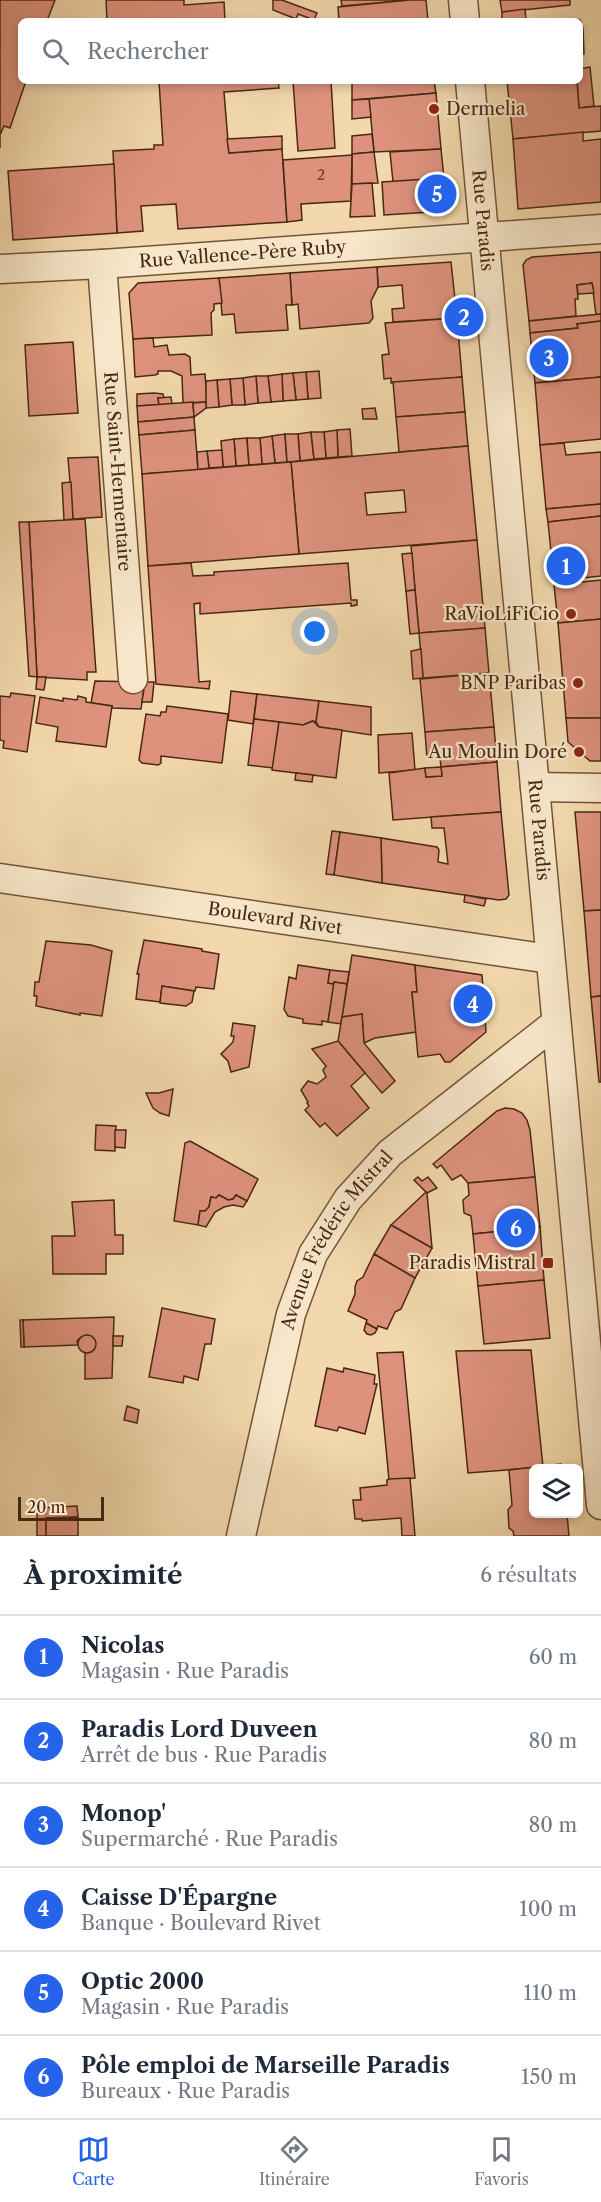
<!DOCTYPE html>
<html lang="fr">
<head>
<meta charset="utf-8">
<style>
	:root { --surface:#fff; --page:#f2f2f3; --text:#1f2937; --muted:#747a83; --line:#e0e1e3; --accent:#2563eb }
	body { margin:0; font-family:"Libre Caslon Text",serif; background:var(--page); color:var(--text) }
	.controls { position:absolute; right:18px; bottom:18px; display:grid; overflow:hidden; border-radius:9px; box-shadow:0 3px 9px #0003 }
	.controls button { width:54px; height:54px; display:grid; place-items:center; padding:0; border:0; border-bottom:2px solid var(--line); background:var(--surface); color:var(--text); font:30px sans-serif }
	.scale { position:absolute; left:18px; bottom:15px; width:86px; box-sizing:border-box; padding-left:6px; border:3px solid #492813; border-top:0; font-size:16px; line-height:21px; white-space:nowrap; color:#492813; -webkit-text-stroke:4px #f7e6c9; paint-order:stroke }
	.you { position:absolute; left:315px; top:632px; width:21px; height:21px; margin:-15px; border:4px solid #fff; border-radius:50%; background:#1a73e8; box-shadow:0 0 0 9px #1a73e833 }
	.badge { display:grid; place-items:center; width:39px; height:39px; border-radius:50%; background:var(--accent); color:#fff; font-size:20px; font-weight:700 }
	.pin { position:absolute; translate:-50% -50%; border:3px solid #fff; box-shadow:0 2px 6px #0006 }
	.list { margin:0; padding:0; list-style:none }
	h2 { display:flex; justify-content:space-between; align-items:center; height:78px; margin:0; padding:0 24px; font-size:26px }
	h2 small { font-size:20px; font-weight:400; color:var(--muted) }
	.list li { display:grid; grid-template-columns:39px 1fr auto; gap:18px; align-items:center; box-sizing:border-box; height:84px; padding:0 24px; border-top:2px solid var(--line) }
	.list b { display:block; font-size:22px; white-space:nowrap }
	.list p { margin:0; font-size:20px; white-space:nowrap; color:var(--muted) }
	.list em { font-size:20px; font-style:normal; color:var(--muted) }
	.icon { flex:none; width:33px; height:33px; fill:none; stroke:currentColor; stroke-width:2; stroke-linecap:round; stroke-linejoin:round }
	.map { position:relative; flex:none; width:601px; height:1536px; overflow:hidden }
	.search { position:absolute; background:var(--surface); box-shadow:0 3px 9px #0003; left:18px; right:18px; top:18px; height:66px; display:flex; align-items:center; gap:15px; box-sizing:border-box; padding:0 21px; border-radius:9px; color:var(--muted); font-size:22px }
	.sheet { height:582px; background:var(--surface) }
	nav { display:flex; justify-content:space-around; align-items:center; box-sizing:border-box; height:84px; border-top:2px solid var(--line); background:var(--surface); font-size:16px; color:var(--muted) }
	nav a { display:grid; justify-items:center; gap:3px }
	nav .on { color:var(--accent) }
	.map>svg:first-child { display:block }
	.building { fill:#de927e; stroke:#492813; stroke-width:1.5; fill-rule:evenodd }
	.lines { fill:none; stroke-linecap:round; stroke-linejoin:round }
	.minor-casing { stroke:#735439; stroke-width:31 }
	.minor { stroke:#f7e6c9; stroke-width:28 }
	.poi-dot { fill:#8f2418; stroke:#f7e6c9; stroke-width:2 }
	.labels { text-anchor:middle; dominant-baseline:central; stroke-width:4.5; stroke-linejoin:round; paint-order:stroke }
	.number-label { font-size:15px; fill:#6e422e }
	.poi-label { font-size:18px; fill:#492813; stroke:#f7e6c9; text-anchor:end }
	.street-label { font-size:18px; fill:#492813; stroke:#f7e6c9 }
</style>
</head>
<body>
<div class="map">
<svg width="601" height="1536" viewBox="0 0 601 1536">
	<rect width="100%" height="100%" fill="#f2d8ac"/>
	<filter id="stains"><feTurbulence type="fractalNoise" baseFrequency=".00333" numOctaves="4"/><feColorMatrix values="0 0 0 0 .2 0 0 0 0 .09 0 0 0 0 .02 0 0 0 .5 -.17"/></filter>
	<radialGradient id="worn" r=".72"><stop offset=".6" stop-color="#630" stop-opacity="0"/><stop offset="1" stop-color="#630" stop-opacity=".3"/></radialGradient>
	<!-- building -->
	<g class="building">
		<polygon points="0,0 55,0 47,21 21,21 21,81 26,81 10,128 4,126 0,135 0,148"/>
		<polygon points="106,0 184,0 184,5 224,2 225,21 107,21"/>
		<polygon points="273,0 282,0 317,13 314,20 298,14 296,19 273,10"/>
		<polygon points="341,0 410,0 342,6"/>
		<polygon points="410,0 426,0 428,21 339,21 338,7"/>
		<polygon points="500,0 570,0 570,5 502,12"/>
		<polygon points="525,9 526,21 502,21 502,12"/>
		<polygon points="571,20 580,20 583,28 584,54 580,55 580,21"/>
		<polygon points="590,67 594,106 579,108 577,81 580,81 580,69"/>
		<polygon points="159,81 278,81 279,88 224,92 229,153 282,149 287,222 178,229 176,204 141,206 143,231 117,233 113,151 154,149 154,145 163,145"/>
		<polygon points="293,81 331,81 335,148 298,151"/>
		<polygon points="352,81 434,81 436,93 352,100"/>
		<polygon points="507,81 577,81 579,108 601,106 601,131 513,139"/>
		<polygon points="436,93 441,149 374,152 369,99"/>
		<polygon points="369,99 371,117 352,119 352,100"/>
		<polygon points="583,132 583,141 601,139 601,202 518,209 513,139"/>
		<polygon points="372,134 374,152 352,154 352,136"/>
		<polygon points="282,136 282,149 229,153 227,139"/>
		<polygon points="441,149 444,178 393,182 390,152"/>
		<polygon points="374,152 378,183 352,184 352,154"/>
		<polygon points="352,155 351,201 301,204 302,220 287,222 283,160"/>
		<polygon points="114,164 117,233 13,240 8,171"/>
		<polygon points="444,178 447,211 384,215 382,182"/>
		<polygon points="372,183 375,216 350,217 352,184"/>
		<polygon points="601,252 601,314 596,315 592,283 577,285 578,299 575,299 576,316 529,321 523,265 526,260 532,257"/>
		<polygon points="451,262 457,318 393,322 392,309 404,308 402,285 378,287 377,267"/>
		<polygon points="377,267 378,287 371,301 373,318 369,323 300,329 298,304 292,305 290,273"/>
		<polygon points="290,273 292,305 286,305 288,330 236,333 234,314 222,315 219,278"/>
		<polygon points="219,278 222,303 214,304 214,310 211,313 212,335 133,339 129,293 138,283"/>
		<polygon points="592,283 594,293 578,294 577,285"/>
		<polygon points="601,314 601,321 577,324 578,328 530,333 529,321"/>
		<polygon points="457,318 462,377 391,383 391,378 384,379 382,355 389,354 385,323"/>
		<polygon points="601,321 601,377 535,383 530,333 578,328 577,324"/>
		<polygon points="153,338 154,347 167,345 169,355 185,354 190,357 191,375 205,374 207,402 183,403 182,376 171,371 158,371 158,374 155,375 135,377 133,339"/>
		<polygon points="73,342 78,413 29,416 25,345"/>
		<polygon points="319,371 321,398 308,399 306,372"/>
		<polygon points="306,372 308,399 296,400 293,373"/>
		<polygon points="293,373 296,400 283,401 282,374"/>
		<polygon points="282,374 283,401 271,402 268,376"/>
		<polygon points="256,376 268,376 271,402 258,403"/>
		<polygon points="256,376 258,403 245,405 243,378"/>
		<polygon points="462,377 465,412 396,417 393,382"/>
		<polygon points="601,377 601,439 540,445 535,383"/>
		<polygon points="243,378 245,405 232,405 230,379"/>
		<polygon points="230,379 232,405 219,407 217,380"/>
		<polygon points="217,380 219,407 206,408 206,381"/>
		<polygon points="154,393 163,394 164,398 158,398 159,405 137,406 137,394"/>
		<polygon points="171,397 172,404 159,405 158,398"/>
		<polygon points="193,402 194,417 138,422 137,406"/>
		<polygon points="206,402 206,408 194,417 193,403"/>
		<polygon points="375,408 377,419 363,419 362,409"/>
		<polygon points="465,412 468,446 399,452 396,417"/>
		<polygon points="194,417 195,430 139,435 138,422"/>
		<polygon points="350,429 352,456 338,457 337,430"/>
		<polygon points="195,430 198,470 142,474 139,435"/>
		<polygon points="337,430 338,457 326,458 324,432"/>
		<polygon points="311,432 314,459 300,461 298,434"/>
		<polygon points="311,432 324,432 326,458 314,459"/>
		<polygon points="285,434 287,462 275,463 272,436"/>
		<polygon points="285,434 298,434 300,461 287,462"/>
		<polygon points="272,436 275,463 262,464 260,438"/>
		<polygon points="247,438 249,465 236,466 234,439"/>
		<polygon points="247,438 260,438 262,464 249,465"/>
		<polygon points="234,439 236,466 223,467 221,441"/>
		<polygon points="564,443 566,455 601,452 601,504 546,509 540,445"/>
		<path d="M468 446 477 540 299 554 291 462ZM404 490 406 512 367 515 365 493Z"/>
		<polygon points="222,450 223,467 209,468 207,451"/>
		<polygon points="207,451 209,468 198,470 197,452"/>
		<polygon points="98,457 102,517 73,519 68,458"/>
		<polygon points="291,462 299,554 148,566 142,474"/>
		<polygon points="71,482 73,519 64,520 62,483"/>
		<polygon points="601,504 601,516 548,522 546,509"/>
		<polygon points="601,516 601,576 554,581 548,522"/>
		<polygon points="85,519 96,672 87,672 87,680 37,677 29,522"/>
		<polygon points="19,522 29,522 37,677 29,676"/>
		<polygon points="477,540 485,628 419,633 411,546"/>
		<polygon points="412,553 415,590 406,591 402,554"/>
		<polygon points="191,563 193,576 214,575 214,572 348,563 351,600 357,600 357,605 351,606 351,603 200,614 200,603 194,604 199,682 210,681 209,689 156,684 148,566"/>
		<polygon points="601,580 601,619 558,623 554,585"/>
		<polygon points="415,590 419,633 410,634 406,591"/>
		<polygon points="601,619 601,718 566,718 558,623"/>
		<polygon points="485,628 489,673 423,678 419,633"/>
		<polygon points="421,649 423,678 413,679 411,651"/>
		<polygon points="489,673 494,727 425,732 420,679"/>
		<polygon points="37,677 46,677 44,690 36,689"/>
		<polygon points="95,681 145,682 141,709 112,708 112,706 91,703"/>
		<polygon points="145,682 154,682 152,702 142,702"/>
		<polygon points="231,691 257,694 253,724 228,720"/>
		<polygon points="11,693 35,696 27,752 3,748 4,741 0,740 0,696 10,697"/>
		<polygon points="257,694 319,701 316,722 312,721 303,725 254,719"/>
		<polygon points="78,696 86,698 86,702 112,706 106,747 56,741 58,727 36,723 40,697 63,701 63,698 77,700"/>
		<polygon points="319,701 371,707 371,735 319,727 316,722"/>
		<polygon points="167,706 228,714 222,763 161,756 161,763 158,765 142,763 139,760 146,714 160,716 161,712 166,712"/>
		<polygon points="566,718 601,718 601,761 590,761 568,742"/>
		<polygon points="254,719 279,722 273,768 248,765"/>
		<polygon points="313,721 319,727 342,730 336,778 272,770 279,722 303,725"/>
		<polygon points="494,727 497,762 441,767 440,758 427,758 425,732"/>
		<polygon points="412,733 415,770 379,773 378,735"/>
		<polygon points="497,762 501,812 393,820 389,773 425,768 426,777 442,776 441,767"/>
		<polygon points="441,767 442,776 426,777 425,768"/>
		<polygon points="296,773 313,775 312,782 295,780"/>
		<polygon points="501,812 509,895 506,899 499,900 382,883 381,838 437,847 439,850 438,862 448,864 444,828 432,828 431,817"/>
		<polygon points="575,812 601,812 601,910 584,911"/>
		<polygon points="332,831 340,832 334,875 326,874"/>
		<polygon points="340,832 381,838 382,883 334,875"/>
		<polygon points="465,895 486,899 484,906 464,902"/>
		<polygon points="601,910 601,996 591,997 584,911"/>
		<polygon points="144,940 202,949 202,951 219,954 214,989 196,987 195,991 162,986 160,1002 136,999 139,974 137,974"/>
		<polygon points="46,941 91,945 112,951 102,1016 80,1013 80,1015 36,1006 37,996 34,996 35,982 39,982"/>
		<polygon points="352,955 415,965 417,992 412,992 416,1032 375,1038 364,1043 362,1014 342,1017"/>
		<polygon points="298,965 330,970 328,983 334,984 328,1022 322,1021 322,1025 303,1023 303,1019 288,1016 284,1009 289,977 296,979"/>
		<polygon points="415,965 482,975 486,1032 450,1062 445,1062 440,1054 418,1057 412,992 417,992"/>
		<polygon points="330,970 349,972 347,984 334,982 334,984 328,983"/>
		<polygon points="334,982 347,984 341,1024 328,1022"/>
		<polygon points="162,986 194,991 192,1002 186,1006 160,1003"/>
		<polygon points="601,996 601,1082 599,1082 591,997"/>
		<polygon points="362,1014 364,1043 395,1081 382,1093 338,1041 342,1017"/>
		<polygon points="233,1023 255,1026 249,1067 231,1072 228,1061 221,1054 233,1042 234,1036 231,1036"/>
		<polygon points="338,1041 365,1073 351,1086 369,1108 337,1136 325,1123 320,1127 305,1110 309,1106 307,1103 308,1102 301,1090 308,1081 317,1084 326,1077 323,1070 326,1066 312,1049"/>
		<polygon points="173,1089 169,1116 160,1113 153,1108 146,1093 159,1093"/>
		<polygon points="505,1108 514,1109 522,1113 527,1120 530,1130 535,1177 468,1183 461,1175 452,1180 441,1165 437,1168 433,1164 497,1111"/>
		<polygon points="96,1125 116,1126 115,1151 95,1150"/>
		<polygon points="115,1130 126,1130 125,1148 115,1147"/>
		<polygon points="190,1141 258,1179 247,1201 236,1195 233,1199 228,1200 219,1195 216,1198 211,1197 209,1207 205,1211 200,1211 198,1225 174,1221 185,1143"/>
		<polygon points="418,1177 422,1181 428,1177 437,1188 427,1193 414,1180"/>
		<polygon points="535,1177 540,1227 473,1234 471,1216 464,1213 463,1200 469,1195 468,1183"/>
		<polygon points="426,1192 427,1193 432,1248 391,1225"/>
		<polygon points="219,1195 228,1200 233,1199 236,1195 247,1201 243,1207 233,1205 224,1207 215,1212 206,1227 198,1225 200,1211 205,1211 209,1207 211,1197 216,1198"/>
		<polygon points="114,1200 115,1235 123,1235 123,1254 106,1254 106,1274 53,1274 52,1236 75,1236 72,1202"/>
		<polygon points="391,1225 432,1248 415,1278 374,1254"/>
		<polygon points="540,1227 544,1280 478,1286 473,1234"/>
		<polygon points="374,1254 415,1278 401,1309 395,1312 387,1329 378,1326 377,1329 366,1323 367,1320 348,1311 355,1294 355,1287 357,1281 363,1277"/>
		<polygon points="544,1280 550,1338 484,1344 478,1286"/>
		<polygon points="162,1308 215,1319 211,1344 205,1344 198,1380 184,1376 183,1383 149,1377"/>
		<polygon points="114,1317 112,1378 85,1379 85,1353 91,1352 95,1346 95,1341 91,1336 86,1335 80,1338 77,1341 78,1345 24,1347 23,1320"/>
		<polygon points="20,1320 23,1320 24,1347 21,1347"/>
		<polygon points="366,1323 377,1329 375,1333 371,1335 367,1334 364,1330"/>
		<circle cx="87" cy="1344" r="9"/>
		<polygon points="113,1336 123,1336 122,1346 113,1346"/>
		<polygon points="531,1350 543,1467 468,1473 456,1351"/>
		<polygon points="403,1352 415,1478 389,1480 377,1353"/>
		<polygon points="327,1368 343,1372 344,1368 375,1375 374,1384 377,1384 365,1434 339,1427 337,1431 315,1426"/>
		<polygon points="127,1406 139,1410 137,1423 124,1420"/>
		<polygon points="561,1464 563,1468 534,1468 534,1514 567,1514 569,1536 514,1536 513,1531 509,1528 508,1510 512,1505 509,1470"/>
		<polygon points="410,1478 415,1536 402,1536 401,1518 362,1521 362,1519 355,1519 353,1500 361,1500 360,1488 387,1485 387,1480 389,1479"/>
		<polygon points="77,1506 78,1517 46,1518 46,1536 37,1536 37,1508"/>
		<polygon points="78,1517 78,1536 46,1536 46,1518"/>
	</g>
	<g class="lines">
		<!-- minor casing -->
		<g class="minor-casing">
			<g id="minor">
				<polyline points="463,0 465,21"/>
				<path id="s1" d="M470 81 601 1505"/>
				<path id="s2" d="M102 264 133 679"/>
				<path id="s3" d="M0 269 102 264 601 229"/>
				<polyline points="535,787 601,788"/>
				<path id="s4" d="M0 878 550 959"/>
				<path id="s5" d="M241 1536 291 1314 313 1254 348 1199 390 1153 556 1023"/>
			</g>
		</g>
		<!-- minor -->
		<use href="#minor" class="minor"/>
	</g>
	<!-- markers -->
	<g class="poi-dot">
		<circle cx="434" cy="109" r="6"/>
		<circle cx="571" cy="614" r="6"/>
		<circle cx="578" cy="683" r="6"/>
		<circle cx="579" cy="752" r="6"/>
		<rect x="542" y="1257" width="12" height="12" rx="3"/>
	</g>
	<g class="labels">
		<!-- number labels -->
		<g class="number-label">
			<text x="321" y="174">2</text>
		</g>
		<!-- poi labels -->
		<g class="poi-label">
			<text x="446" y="109" text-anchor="start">Dermelia</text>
			<text x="559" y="614">RaVioLiFiCio</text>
			<text x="566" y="683">BNP Paribas</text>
			<text x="567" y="752">Au Moulin Doré</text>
			<text x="536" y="1263">Paradis Mistral</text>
		</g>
		<!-- street labels -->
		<g class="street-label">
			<text stroke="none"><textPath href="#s1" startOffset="140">Rue Paradis</textPath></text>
			<text stroke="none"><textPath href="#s3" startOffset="243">Rue Vallence-Père Ruby</textPath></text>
			<text stroke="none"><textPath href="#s2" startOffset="208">Rue Saint-Hermentaire</textPath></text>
			<text stroke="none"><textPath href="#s1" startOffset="752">Rue Paradis</textPath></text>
			<text stroke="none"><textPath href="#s4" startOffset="278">Boulevard Rivet</textPath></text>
			<text stroke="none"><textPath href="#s5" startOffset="315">Avenue Frédéric Mistral</textPath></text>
		</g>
	</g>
	<rect width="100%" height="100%" filter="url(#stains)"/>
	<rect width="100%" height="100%" fill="url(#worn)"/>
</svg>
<div class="controls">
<button><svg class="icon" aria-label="layers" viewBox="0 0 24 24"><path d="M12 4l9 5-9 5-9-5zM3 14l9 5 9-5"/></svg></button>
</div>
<div class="scale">20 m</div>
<div class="you"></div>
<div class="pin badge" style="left:566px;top:566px">1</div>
<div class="pin badge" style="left:464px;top:317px">2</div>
<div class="pin badge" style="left:549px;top:358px">3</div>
<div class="pin badge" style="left:473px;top:1004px">4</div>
<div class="pin badge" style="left:437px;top:194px">5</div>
<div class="pin badge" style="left:516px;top:1228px">6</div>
<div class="search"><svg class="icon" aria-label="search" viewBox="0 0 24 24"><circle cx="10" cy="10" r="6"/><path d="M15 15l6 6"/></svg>Rechercher</div>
</div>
<section class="sheet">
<h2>À proximité<small>6 résultats</small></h2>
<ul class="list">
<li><span class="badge">1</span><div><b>Nicolas</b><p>Magasin · Rue Paradis</p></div><em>60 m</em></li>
<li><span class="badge">2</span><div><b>Paradis Lord Duveen</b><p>Arrêt de bus · Rue Paradis</p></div><em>80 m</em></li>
<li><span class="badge">3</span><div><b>Monop'</b><p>Supermarché · Rue Paradis</p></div><em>80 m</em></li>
<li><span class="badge">4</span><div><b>Caisse D'Épargne</b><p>Banque · Boulevard Rivet</p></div><em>100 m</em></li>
<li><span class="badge">5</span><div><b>Optic 2000</b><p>Magasin · Rue Paradis</p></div><em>110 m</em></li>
<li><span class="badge">6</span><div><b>Pôle emploi de Marseille Paradis</b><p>Bureaux · Rue Paradis</p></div><em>150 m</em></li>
</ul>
</section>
<nav>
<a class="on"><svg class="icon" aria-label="map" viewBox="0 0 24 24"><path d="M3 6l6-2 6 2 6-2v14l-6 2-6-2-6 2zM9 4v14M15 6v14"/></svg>Carte</a>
<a><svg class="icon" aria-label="directions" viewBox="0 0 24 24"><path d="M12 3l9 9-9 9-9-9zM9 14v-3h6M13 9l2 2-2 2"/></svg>Itinéraire</a>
<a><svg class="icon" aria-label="saved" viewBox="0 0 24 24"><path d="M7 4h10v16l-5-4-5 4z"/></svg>Favoris</a>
</nav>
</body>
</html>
